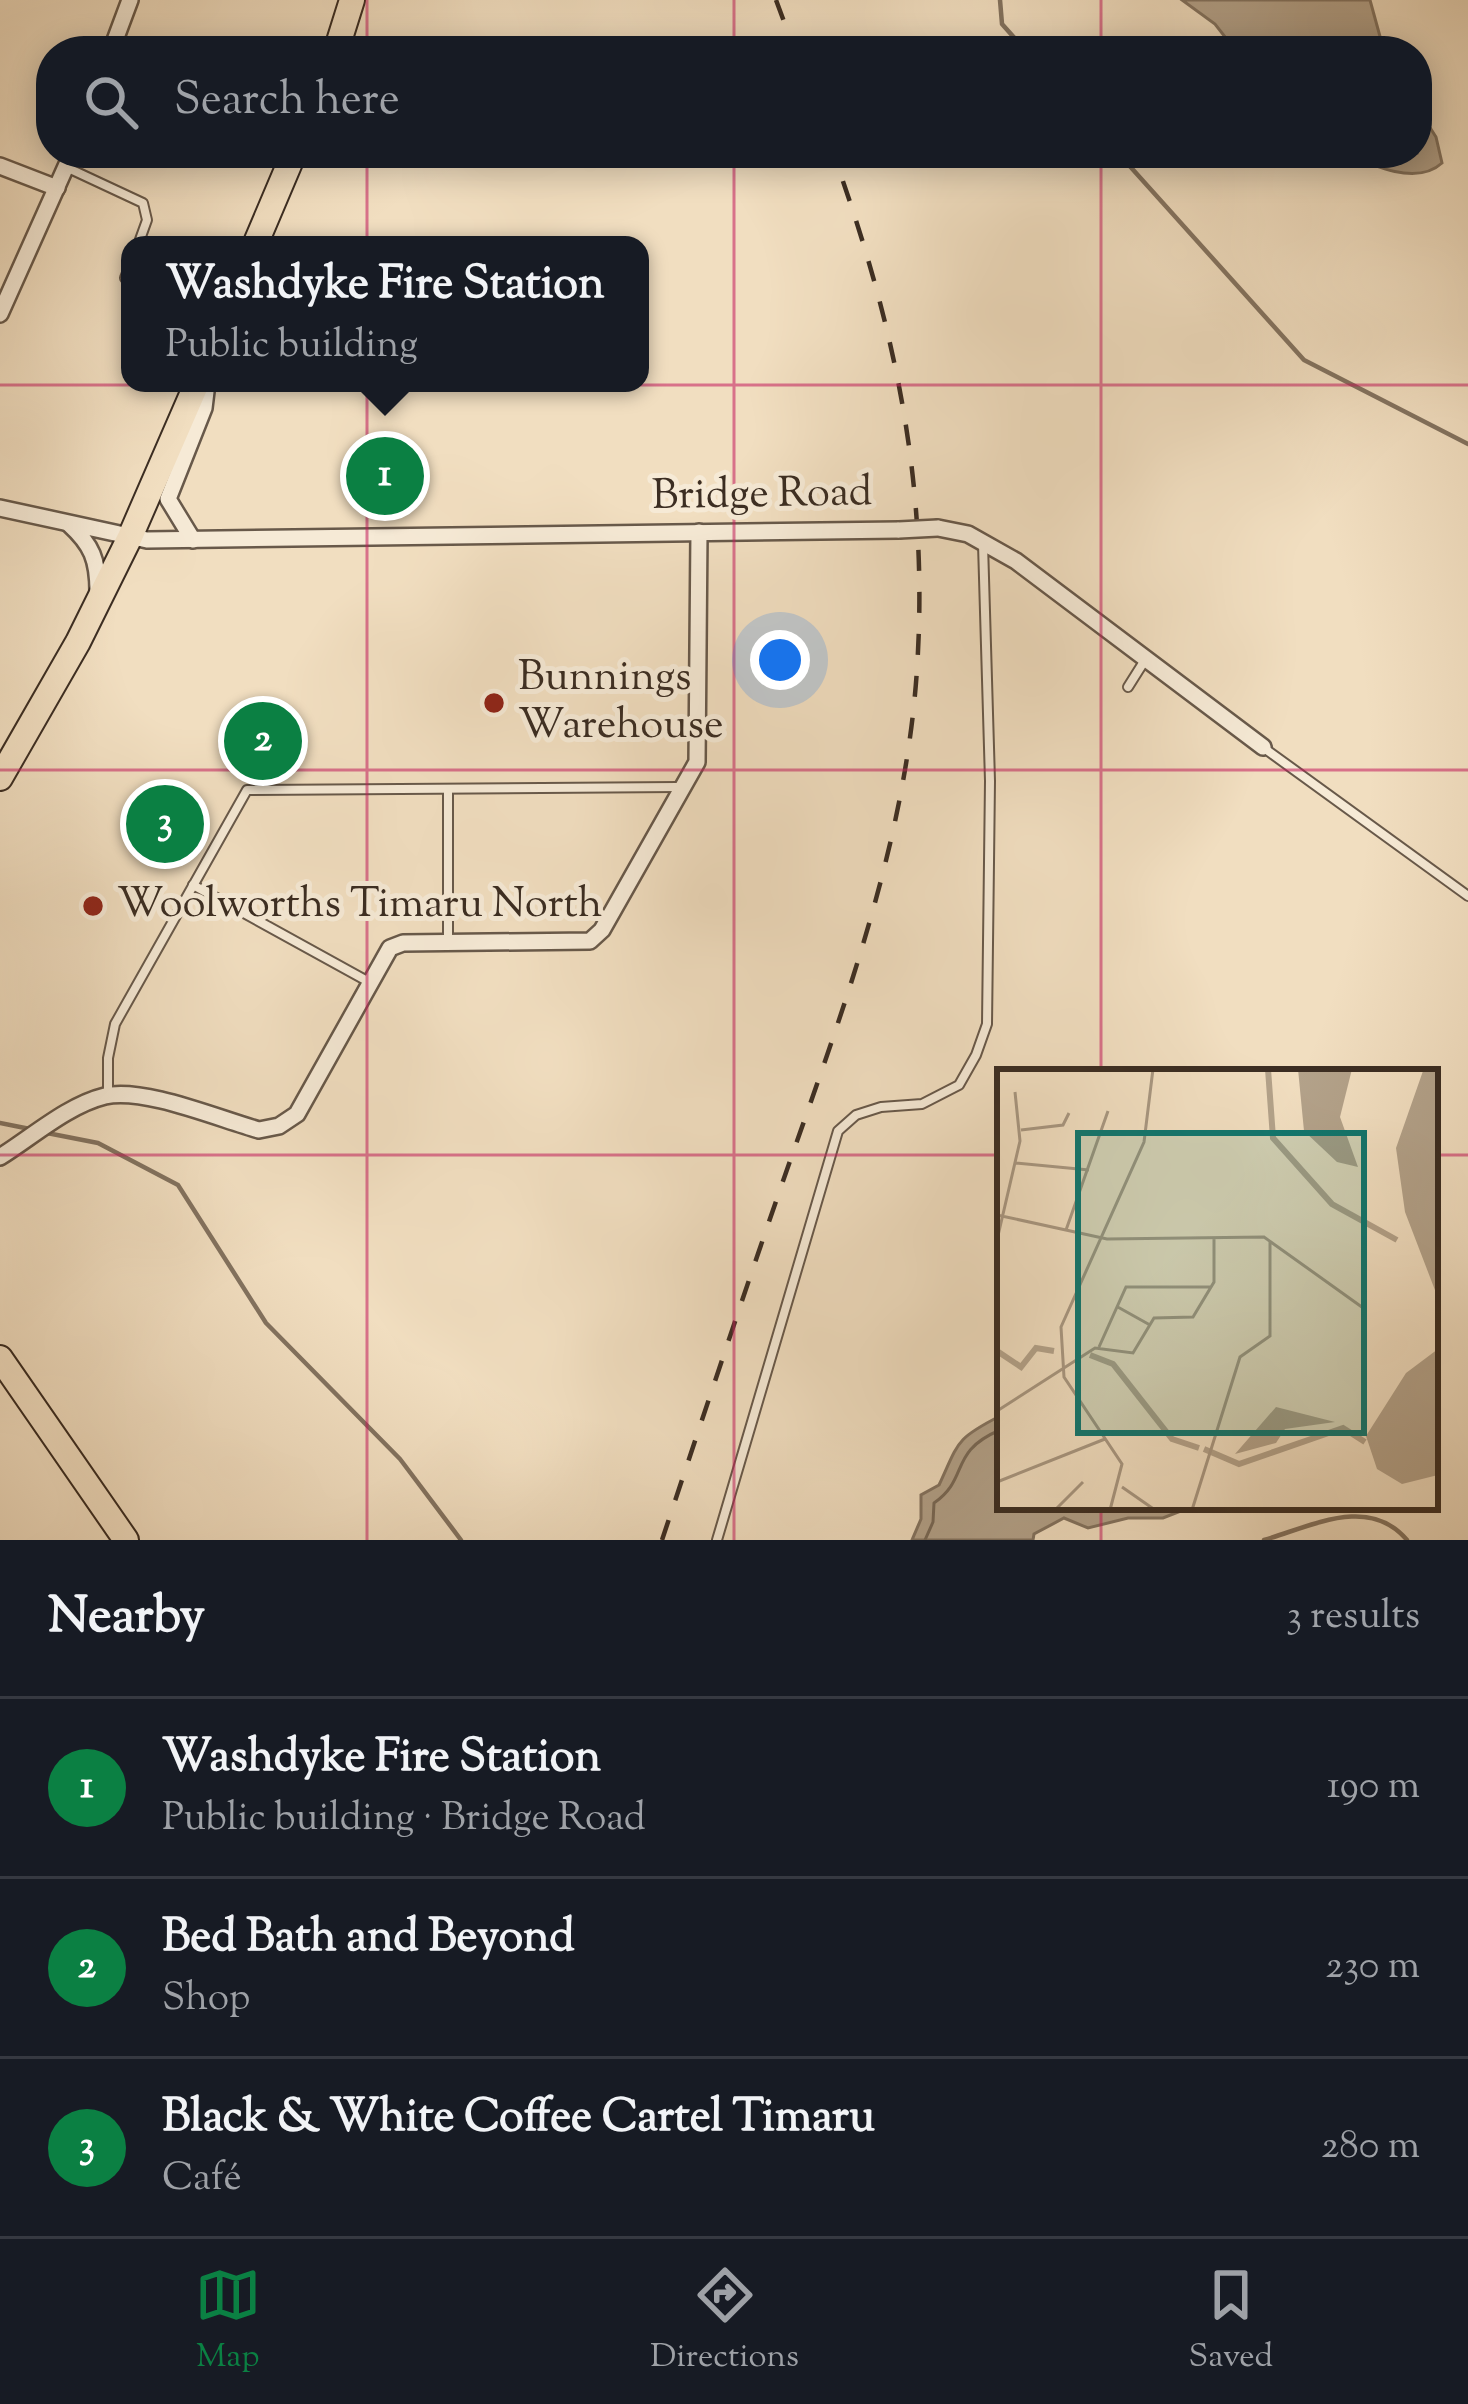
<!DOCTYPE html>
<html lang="en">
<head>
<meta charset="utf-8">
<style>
	:root { --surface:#171b24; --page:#20242c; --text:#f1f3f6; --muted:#9ea1a6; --line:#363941; --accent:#0b8043 }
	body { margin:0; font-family:"Sorts Mill Goudy",serif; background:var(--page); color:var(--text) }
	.you { position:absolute; left:780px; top:660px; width:42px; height:42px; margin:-30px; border:9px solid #fff; border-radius:50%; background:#1a73e8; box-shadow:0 0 0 18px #1a73e833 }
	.badge { display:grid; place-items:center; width:78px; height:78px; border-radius:50%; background:var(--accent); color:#fff; font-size:39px; font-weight:700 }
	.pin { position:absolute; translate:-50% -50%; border:6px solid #fff; box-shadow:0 3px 12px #0006 }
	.popup { position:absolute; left:121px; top:236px; width:528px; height:156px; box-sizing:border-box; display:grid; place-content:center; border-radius:24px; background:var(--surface); filter:drop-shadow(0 3px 9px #0005); font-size:39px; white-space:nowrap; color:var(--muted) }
	.popup b { font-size:45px; color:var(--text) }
	.popup::after { content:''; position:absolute; left:50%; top:100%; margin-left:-24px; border:24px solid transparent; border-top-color:var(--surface) }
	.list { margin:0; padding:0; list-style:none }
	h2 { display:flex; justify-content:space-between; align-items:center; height:156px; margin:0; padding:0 48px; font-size:51px }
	h2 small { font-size:39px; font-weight:400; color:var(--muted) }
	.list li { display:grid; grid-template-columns:78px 1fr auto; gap:36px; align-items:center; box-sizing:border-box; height:180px; padding:0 48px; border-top:3px solid var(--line) }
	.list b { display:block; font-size:45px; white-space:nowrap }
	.list p { margin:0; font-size:39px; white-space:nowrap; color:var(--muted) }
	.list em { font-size:39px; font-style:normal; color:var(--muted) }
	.icon { flex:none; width:66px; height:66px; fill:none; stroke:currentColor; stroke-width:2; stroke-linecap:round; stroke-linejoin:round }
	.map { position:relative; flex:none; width:1468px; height:1540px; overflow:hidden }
	.search { position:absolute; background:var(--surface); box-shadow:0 6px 30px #0003; left:36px; right:36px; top:36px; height:132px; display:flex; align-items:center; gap:30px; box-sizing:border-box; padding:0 42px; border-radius:48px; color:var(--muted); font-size:45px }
	.sheet { height:696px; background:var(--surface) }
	nav { display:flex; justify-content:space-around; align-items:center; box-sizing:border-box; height:168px; border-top:3px solid var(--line); background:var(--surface); font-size:33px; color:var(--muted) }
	nav a { display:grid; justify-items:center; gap:6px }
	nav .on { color:var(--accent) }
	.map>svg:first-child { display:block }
	.water { fill:#b3a28a; stroke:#837360; stroke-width:3 }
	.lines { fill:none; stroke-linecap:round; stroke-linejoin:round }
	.shore { stroke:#776856; stroke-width:3 }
	.stream { stroke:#837360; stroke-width:4.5 }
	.service-casing { stroke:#68594a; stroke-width:12 }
	.minor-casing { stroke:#68594a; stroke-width:20 }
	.trunk-casing { stroke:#3b2d22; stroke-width:28 }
	.service { stroke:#f6ead6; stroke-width:8 }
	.minor { stroke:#f6ead6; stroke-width:15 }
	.trunk { stroke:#f1dec0; stroke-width:24 }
	.rail { stroke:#3b2d22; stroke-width:4.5; stroke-dasharray:21 21; stroke-linecap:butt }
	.minor-bridge-casing { stroke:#68594a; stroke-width:20; stroke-linecap:butt }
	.minor-bridge { stroke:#f6ead6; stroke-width:15 }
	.grid { fill:none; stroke:#c2185b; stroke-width:3; stroke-opacity:0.55 }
	.poi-dot { fill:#8f2418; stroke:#f6ead6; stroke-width:4.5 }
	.labels { text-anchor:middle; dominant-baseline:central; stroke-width:10; stroke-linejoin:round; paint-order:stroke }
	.street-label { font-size:42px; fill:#3b2d22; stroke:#f6ead6 }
	.poi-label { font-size:42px; fill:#3b2d22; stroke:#f6ead6; text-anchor:start }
	.inset-river { fill:none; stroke:#b3a28a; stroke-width:6 }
	.inset-road { fill:none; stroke:#a89781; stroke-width:3 }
	.view { fill:#0f766e; fill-opacity:0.15; stroke:#0f766e; stroke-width:6 }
	.inset-edge { fill:none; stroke:#3b2d22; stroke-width:6 }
</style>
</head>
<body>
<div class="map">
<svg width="1468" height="1540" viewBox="0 0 1468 1540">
	<rect width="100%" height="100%" fill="#f1dec0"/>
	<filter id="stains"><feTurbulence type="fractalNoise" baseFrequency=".00167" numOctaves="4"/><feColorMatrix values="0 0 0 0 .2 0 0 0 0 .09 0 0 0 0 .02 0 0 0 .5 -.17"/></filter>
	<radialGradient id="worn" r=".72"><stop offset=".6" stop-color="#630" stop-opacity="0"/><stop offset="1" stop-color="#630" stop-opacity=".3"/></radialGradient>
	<!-- water -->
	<g class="water">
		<polygon points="1182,0 1370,0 1384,51 1236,51 1215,24"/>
		<path d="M1417 107 1436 137 1442 163C1417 186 1373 166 1346 153H1417Z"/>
		<path d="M1000 1416V1507H1191L1163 1518H1128L1088 1528 1064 1518 1034 1534 1033 1540H912L921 1519V1495L939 1485C959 1442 955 1439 1000 1416Z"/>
	</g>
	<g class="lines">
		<!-- shore -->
		<path class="shore" d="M925 1540 933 1522 934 1503C970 1478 948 1452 1000 1430"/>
		<!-- stream -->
		<g class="stream">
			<polyline points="1000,0 1002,24 1026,51"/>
			<polyline points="1118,153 1304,360 1468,444"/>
			<polyline points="0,1123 30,1129"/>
			<polyline points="47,1133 98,1143 178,1185 266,1323 400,1459 461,1540"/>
			<path d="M1264 1540C1312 1526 1369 1495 1407 1540"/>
		</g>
		<!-- service casing -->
		<g class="service-casing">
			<g id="service">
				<polyline points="68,168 143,203 147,220 138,245"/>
				<polyline points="125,278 130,265"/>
				<polyline points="1128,687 1145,660"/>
				<polyline points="1264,748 1468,896"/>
				<polyline points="448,789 448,942"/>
				<polyline points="193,885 369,982"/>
				<polyline points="108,1094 108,1058 115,1024 247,790 678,787"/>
				<polyline points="717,1540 838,1131 856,1115 881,1107 922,1104 959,1085 976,1055 987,1024 990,781 983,544"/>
			</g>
		</g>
		<!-- minor casing -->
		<g class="minor-casing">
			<g id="minor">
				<polyline points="111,51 130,0"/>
				<polyline points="0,166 57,188"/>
				<polyline points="0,314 72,153"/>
				<polyline points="0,508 147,540 899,530"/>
				<path d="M69 524C92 545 98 560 98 592"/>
				<polyline points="938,528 968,534 1016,561 1263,747"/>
				<polyline points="193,540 168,499 204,408 207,383"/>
				<path d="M0 1157C32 1137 68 1105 105 1096 144 1087 219 1119 259 1130L279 1126 297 1114 390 948 403 943 590 941 602 930 697 762 699 532"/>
			</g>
		</g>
		<!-- trunk casing -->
		<g class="trunk-casing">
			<g id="trunk">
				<polyline points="336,51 352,0"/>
				<polyline points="255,245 294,153"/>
				<polyline points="0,778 78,642 130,537 197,383"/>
				<polyline points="0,1358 126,1540"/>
			</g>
		</g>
		<!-- service -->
		<use href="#service" class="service"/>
		<!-- minor -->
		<use href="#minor" class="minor"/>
		<!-- trunk -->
		<use href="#trunk" class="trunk"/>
		<!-- rail -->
		<g class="rail">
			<polyline points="776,0 795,51"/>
			<path d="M662 1540C704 1414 746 1287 790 1161 846 1002 906 839 917 669 929 485 895 325 833 153"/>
		</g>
		<!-- minor-bridge casing -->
		<g class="minor-bridge-casing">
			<polyline id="minor-bridge" points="899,530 938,528"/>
		</g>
		<!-- minor-bridge -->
		<use href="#minor-bridge" class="minor-bridge"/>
	</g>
	<!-- grid -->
	<path class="grid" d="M367 0V51M734 0V51M1101 0V51M367 153V1540M734 153V1540M1101 153V1072M0 385H1468M0 770H1468M0 1155H1000M1435 1155H1468M1101 1507V1540"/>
	<!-- markers -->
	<g class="poi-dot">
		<circle cx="494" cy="703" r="12"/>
		<circle cx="93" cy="906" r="12"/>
	</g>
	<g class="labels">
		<!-- street labels -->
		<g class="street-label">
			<text transform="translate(762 496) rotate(-1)">Bridge Road</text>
		</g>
		<!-- poi labels -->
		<g class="poi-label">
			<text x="518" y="679">Bunnings<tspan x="518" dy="48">Warehouse</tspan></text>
			<text x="117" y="906">Woolworths Timaru North</text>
		</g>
	</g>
	<!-- overview -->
	<g transform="translate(997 1069)">
		<rect width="441" height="441" fill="#f1dec0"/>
		<path d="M301 0H355L343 48 361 98 340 93 307 62ZM441 0V229L408 143 399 79 426 2ZM441 280V406L405 415 380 400 369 367 409 304ZM279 338 338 353 288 360 279 374 238 385Z" fill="#b3a28a"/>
		<path class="inset-river" d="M271 0 276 69 335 135 400 171M0 282 24 298 39 279 57 282M93 286 116 295 175 370 202 379M207 380 242 395 346 359 368 373"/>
		<path class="inset-road" d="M24 61 66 56 72 44M18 94 92 101M0 146 110 170 267 168 369 241M69 161 111 42M0 171 23 72 18 23M119 237 153 256M102 278 129 218H214M0 342 98 279 136 284 157 249 196 248 217 213V168M0 413 108 370M125 418 158 441M58 441 86 413M113 441 125 395 67 308 64 258 147 73 156 0M195 441 243 288 273 267V172"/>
		<path class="view" d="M81 64H367V364H81Z"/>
		<rect width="441" height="441" class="inset-edge"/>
	</g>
	<rect width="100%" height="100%" filter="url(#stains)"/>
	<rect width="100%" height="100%" fill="url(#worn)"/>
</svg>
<div class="you"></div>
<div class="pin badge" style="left:385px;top:476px">1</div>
<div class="popup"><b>Washdyke Fire Station</b>Public building</div>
<div class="pin badge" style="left:263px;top:741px">2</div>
<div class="pin badge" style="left:165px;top:824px">3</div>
<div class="search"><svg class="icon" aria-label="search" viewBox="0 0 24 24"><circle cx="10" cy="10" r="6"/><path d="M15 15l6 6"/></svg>Search here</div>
</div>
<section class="sheet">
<h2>Nearby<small>3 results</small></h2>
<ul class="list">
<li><span class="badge">1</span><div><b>Washdyke Fire Station</b><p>Public building · Bridge Road</p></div><em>190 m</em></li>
<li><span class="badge">2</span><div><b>Bed Bath and Beyond</b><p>Shop</p></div><em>230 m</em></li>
<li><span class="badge">3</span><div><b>Black &amp; White Coffee Cartel Timaru</b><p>Café</p></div><em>280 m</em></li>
</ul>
</section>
<nav>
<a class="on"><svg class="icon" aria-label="map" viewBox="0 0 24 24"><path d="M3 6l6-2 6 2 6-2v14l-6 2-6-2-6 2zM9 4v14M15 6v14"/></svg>Map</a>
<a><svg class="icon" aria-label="directions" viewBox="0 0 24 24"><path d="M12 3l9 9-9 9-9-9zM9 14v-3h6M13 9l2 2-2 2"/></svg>Directions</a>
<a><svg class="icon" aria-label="saved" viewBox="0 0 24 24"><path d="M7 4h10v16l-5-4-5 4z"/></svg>Saved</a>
</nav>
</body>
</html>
